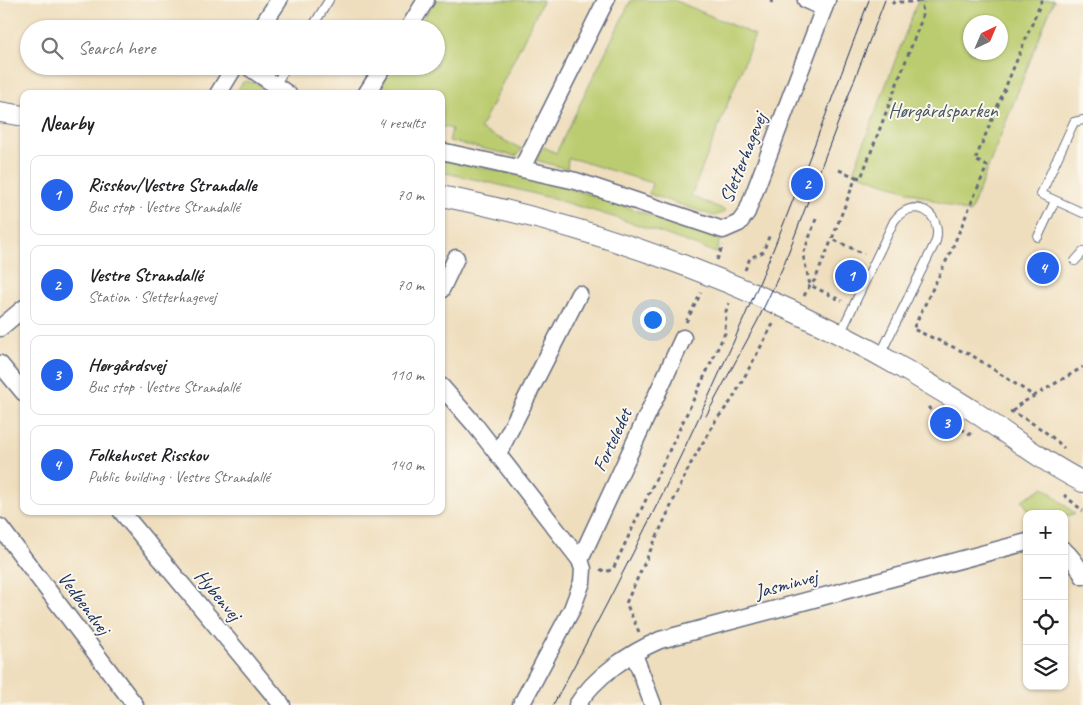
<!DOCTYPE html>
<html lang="en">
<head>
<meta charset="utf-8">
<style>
	:root { --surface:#fff; --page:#f2f2f2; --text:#202124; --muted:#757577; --line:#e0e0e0; --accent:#2563eb }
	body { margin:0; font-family:Caveat,sans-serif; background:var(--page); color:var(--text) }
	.controls { position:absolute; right:15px; bottom:15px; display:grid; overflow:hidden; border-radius:10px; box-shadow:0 1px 4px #0004 }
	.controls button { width:45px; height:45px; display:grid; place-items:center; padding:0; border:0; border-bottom:1px solid var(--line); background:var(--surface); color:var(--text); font:25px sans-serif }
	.compass { position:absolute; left:963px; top:15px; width:45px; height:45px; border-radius:50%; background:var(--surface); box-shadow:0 1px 4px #0004; rotate:44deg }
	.you { position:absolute; left:652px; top:319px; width:18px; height:18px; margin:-12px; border:4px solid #fff; border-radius:50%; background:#1a73e8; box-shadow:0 0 0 8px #1a73e833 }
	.badge { display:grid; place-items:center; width:32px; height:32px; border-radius:50%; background:var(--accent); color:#fff; font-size:16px; font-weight:700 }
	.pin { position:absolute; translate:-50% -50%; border:2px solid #fff; box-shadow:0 1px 5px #0006 }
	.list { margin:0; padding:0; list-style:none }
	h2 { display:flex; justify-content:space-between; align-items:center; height:65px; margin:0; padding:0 20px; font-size:21px }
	h2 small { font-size:16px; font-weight:400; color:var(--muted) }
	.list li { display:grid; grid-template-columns:32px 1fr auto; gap:15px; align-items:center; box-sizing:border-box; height:80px; margin:0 10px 10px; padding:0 10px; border:1px solid var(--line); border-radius:10px }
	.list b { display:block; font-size:19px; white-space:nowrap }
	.list p { margin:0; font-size:16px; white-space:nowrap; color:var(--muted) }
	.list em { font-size:16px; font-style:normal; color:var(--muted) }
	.icon { flex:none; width:28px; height:28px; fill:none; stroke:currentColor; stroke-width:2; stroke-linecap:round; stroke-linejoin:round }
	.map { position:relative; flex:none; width:1083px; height:705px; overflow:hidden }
	.search { position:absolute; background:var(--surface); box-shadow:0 1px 4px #0004; left:20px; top:20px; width:425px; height:55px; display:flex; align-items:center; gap:12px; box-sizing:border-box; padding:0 18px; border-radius:28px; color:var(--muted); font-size:19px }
	.panel { position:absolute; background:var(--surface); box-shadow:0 1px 4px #0004; left:20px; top:90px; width:425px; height:425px; border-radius:10px }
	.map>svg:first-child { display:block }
	.green { fill:#bbcc6f; stroke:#6b7e66; fill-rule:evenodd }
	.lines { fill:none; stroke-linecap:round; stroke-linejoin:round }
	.service-casing { stroke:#656c7f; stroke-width:10 }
	.minor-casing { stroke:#656c7f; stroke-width:19 }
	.tertiary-casing { stroke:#656c7f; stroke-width:22 }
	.path { stroke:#656c7f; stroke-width:3; stroke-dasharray:4 4; stroke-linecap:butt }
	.service { stroke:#fff; stroke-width:8 }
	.minor { stroke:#fff; stroke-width:16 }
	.tertiary { stroke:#fff; stroke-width:20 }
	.tram { stroke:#1b2f5e; stroke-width:1 }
	.labels { text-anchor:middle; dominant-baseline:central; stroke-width:4; stroke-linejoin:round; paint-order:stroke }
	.park-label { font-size:20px; fill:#435662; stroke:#fbf7ec }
	.street-label { font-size:20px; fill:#1b2f5e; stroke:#fbf7ec }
</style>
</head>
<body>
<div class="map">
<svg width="1083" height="705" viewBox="0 0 1083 705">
	<rect width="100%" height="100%" fill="#fbf7ec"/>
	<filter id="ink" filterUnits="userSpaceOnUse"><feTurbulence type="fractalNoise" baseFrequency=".02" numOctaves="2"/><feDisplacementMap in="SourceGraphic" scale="10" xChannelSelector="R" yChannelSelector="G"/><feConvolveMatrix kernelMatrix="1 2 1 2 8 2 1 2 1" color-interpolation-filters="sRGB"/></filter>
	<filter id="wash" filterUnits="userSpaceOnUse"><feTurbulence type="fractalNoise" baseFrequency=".0096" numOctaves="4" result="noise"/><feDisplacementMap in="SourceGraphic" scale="20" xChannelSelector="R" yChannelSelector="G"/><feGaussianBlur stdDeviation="1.12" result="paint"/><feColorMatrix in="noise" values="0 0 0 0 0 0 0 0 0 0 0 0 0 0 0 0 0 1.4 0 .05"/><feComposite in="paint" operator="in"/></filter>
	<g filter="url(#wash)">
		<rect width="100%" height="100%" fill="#efdebd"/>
		<!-- green -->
		<g class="green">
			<polygon points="435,0 543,0 480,129 522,149 516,156 449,141 452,129 441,126 441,94 376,94 393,66 436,66 436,29 417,29"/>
			<polygon points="631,0 674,0 755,35 691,196 725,210 723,213 714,216 649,194 652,183 574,159 568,159 567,169 536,160 539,152 544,147 556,153"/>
			<path d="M918 0H1054L970 213 853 172ZM970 22H1000V52H970Z"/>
			<polygon points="246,81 258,84 272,94 235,94 242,83"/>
			<path d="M441 159 528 177 585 193 720 239 716 253C627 219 535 191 441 172Z"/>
			<polygon points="1044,487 1075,514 1064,516 1064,514 1031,514 1022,500"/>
		</g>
	</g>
	<g filter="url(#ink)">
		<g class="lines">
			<!-- service casing -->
			<g class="service-casing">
				<g id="service">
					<polyline points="311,29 329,0"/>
					<polyline points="275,85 287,66"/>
					<polyline points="1083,120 1074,122 1041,194 1083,213"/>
					<polyline points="1038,237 1055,201"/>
					<polyline points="1075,261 1083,252"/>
					<path d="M840 334 894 221C913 195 943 212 936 241L880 355"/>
				</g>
			</g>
			<!-- minor casing -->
			<g class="minor-casing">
				<g id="minor">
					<polyline points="806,0 824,8"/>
					<polyline points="260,29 279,0"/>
					<polyline points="408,29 426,0"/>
					<polyline points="247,66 288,94"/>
					<polyline points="218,94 235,66"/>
					<polyline points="366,94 384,66"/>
					<polyline points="441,151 576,181 723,230 739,223 747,212 827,0"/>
					<polyline points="522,168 606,0"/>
					<polyline points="441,290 456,258"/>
					<polyline points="0,328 24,308"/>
					<polyline points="0,364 24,393"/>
					<polyline points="441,386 475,425 580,560 583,569 582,582 572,609 521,705"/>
					<polyline points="498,454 579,294"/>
					<polyline points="121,511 282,705"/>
					<polyline points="0,527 135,705"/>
					<path d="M1064 550C1073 558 1078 566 1083 576"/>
					<polyline points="580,560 683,338"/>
					<polyline points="634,654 653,705"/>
					<path d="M577 705C595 676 630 653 660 640L1027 542"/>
				</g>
			</g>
			<!-- tertiary casing -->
			<g class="tertiary-casing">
				<g id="tertiary">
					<polyline points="0,112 24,116"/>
					<path d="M441 196C605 228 766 289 911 373 931 385 952 397 972 410 1009 435 1044 462 1083 482"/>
				</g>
			</g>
			<!-- path -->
			<g class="path">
				<polyline points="1042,0 975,160 987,166 951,251 913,329 973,356 1034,396 1083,367"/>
				<polyline points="771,3 772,0"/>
				<polyline points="892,4 894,2 917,2 919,0"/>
				<polyline points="839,170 856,177 832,239 864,254"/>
				<polyline points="856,177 861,178 921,21 923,11 920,0"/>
				<polyline points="816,219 803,255 810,285 842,301"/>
				<polyline points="717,260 723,245"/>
				<polyline points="745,270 750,258 763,252 770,234"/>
				<polyline points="804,296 810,285 815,280 832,239"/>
				<polyline points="686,322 701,293"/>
				<polyline points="928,407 932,411 973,436"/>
				<path d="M1010 411C1029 420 1049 433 1064 448"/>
				<polyline points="1013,412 1017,406 1034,396"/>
				<polyline points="1064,495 1083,511"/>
				<polyline points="600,569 606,572 613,569 725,333 726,311 729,303"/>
				<polyline points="639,632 626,603 690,465 716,420 732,400 773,324"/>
			</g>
			<!-- service -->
			<use href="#service" class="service"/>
			<!-- minor -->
			<use href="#minor" class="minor"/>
			<!-- tertiary -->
			<use href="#tertiary" class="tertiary"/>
			<!-- tram -->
			<g class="tram">
				<polyline points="706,416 757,322 782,269 885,0"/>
				<path d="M553 705C626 571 694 434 755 293 796 197 832 98 869 0"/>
			</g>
		</g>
	</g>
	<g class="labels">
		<!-- park labels -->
		<g class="park-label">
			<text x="943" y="110">Hørgårdsparken</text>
		</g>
		<!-- street labels -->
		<g class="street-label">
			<text transform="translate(743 158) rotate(-68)">Sletterhagevej</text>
			<text transform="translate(612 440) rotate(-65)">Forteledet</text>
			<text transform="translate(786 584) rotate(-15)">Jasminvej</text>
			<text transform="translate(218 595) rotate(50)">Hybenvej</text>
			<text transform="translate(84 603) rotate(53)">Vedbendvej</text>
		</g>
	</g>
</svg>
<div class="controls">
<button>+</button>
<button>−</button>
<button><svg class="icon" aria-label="locate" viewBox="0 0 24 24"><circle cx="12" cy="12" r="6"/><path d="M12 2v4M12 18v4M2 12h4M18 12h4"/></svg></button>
<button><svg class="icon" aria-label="layers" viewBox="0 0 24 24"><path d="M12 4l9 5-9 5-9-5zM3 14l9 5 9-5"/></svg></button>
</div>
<svg class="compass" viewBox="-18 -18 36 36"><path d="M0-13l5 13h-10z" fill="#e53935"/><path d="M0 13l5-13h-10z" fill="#757577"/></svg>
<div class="you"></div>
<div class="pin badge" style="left:851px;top:276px">1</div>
<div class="pin badge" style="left:807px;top:184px">2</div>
<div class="pin badge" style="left:946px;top:423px">3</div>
<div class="pin badge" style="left:1043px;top:268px">4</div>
<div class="search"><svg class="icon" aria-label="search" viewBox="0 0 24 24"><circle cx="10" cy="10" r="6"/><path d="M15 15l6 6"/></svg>Search here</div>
<section class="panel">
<h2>Nearby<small>4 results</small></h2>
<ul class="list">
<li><span class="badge">1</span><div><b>Risskov/Vestre Strandalle</b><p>Bus stop · Vestre Strandallé</p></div><em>70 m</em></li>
<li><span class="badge">2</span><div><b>Vestre Strandallé</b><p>Station · Sletterhagevej</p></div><em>70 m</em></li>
<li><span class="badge">3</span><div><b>Hørgårdsvej</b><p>Bus stop · Vestre Strandallé</p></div><em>110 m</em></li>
<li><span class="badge">4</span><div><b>Folkehuset Risskov</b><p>Public building · Vestre Strandallé</p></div><em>140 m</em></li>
</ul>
</section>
</div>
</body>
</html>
